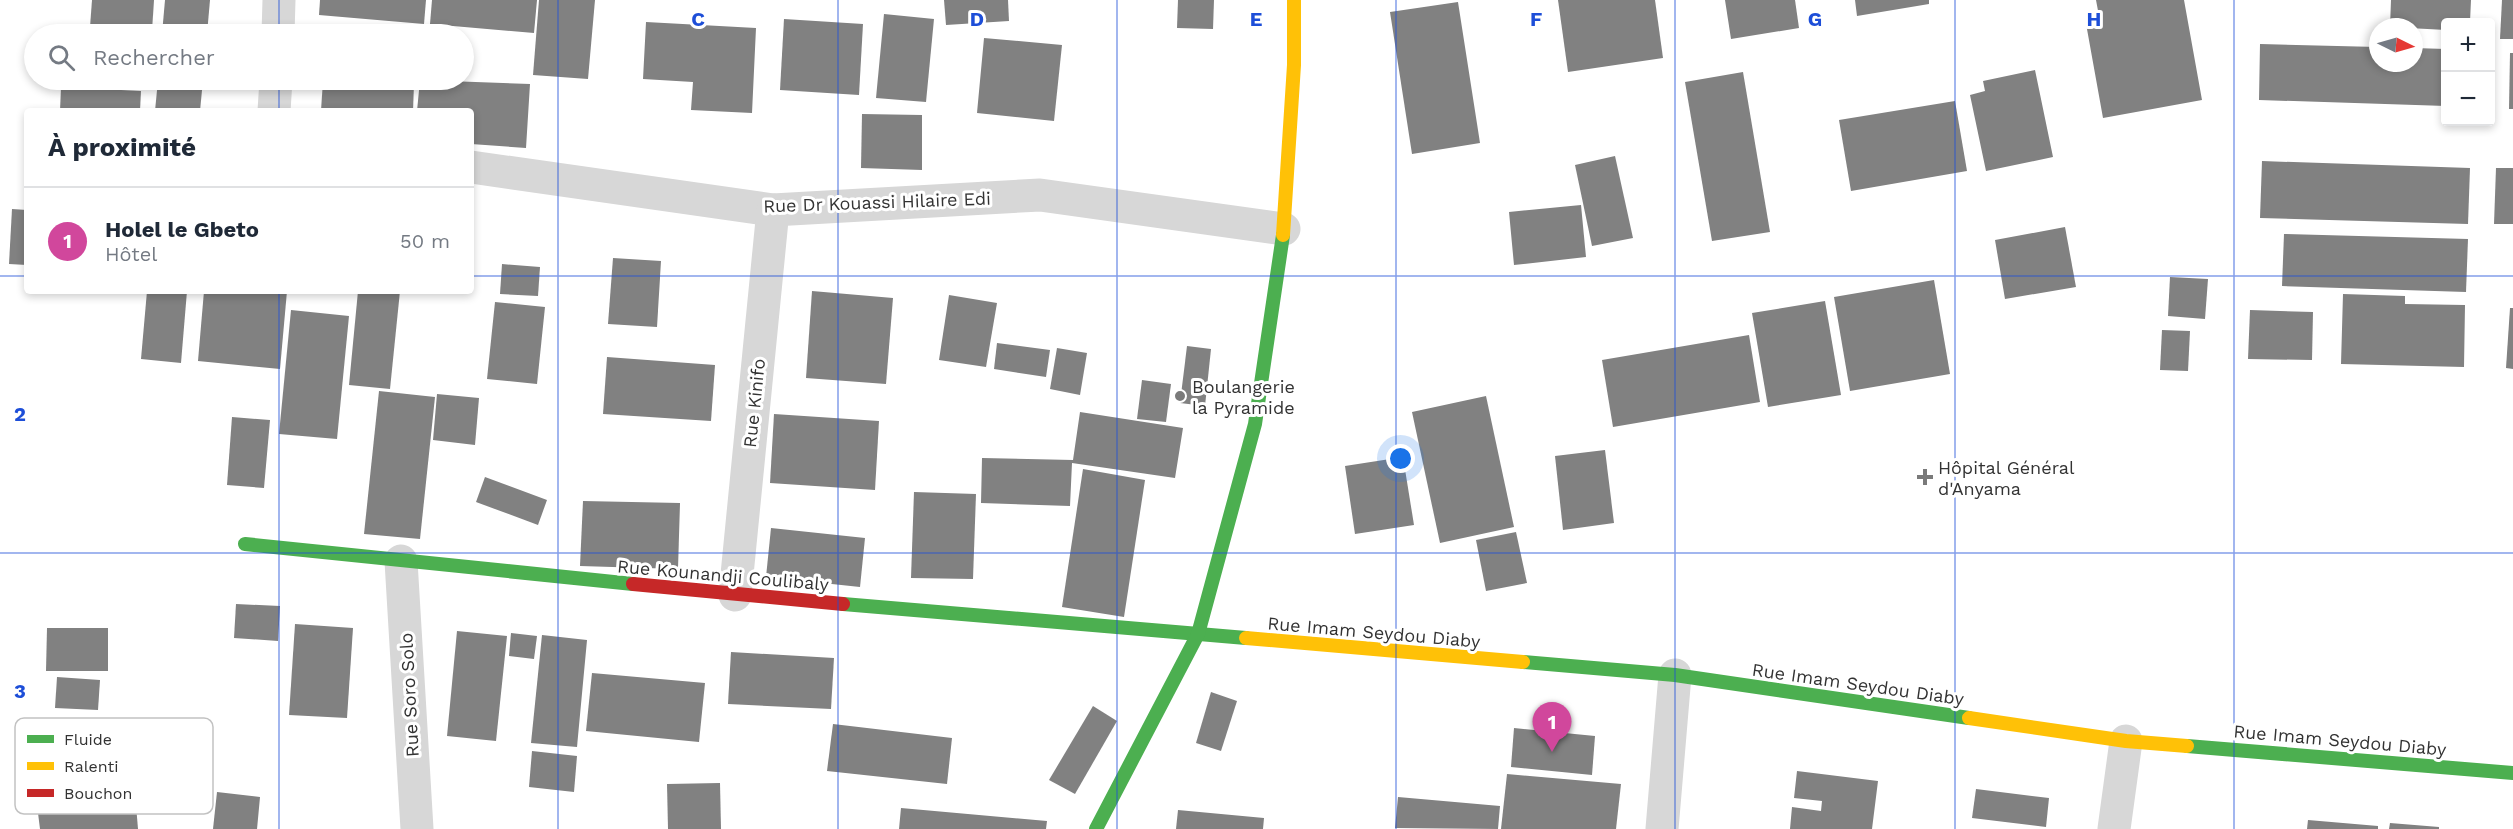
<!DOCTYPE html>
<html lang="fr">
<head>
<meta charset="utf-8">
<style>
	:root { --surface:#fff; --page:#f2f2f3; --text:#1f2937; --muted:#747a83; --line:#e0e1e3; --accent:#7a7a7a }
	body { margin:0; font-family:"Work Sans",sans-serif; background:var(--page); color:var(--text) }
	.controls { position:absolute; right:18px; top:18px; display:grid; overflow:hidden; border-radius:6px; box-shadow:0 3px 9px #0003 }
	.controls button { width:54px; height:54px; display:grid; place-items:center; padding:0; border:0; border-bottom:2px solid var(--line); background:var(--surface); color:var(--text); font:30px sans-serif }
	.compass { position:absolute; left:2369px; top:18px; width:54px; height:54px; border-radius:50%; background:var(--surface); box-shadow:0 3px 9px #0003; rotate:95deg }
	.you { position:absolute; left:1401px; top:459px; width:21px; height:21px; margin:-15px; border:4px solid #fff; border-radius:50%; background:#1a73e8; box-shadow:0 0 0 9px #1a73e833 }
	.badge { display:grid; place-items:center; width:39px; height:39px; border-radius:50%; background:var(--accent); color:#fff; font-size:20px; font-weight:700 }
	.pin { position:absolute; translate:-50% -50px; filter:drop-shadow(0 2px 3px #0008) }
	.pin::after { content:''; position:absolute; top:32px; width:21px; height:18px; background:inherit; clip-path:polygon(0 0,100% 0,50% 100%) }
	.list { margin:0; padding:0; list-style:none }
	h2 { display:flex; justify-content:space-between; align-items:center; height:78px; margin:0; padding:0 24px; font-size:26px }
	h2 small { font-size:20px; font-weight:400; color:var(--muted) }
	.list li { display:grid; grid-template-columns:39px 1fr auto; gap:18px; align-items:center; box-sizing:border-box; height:108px; padding:0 24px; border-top:2px solid var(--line) }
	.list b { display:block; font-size:22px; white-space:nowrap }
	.list p { margin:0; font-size:20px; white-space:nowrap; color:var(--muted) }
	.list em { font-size:20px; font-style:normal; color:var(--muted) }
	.icon { flex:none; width:33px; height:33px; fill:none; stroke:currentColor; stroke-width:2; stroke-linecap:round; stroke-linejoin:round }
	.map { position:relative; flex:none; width:2513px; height:829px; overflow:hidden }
	.search { position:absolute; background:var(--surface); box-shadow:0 3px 9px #0003; left:24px; top:24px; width:450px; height:66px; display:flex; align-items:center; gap:15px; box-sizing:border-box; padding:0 21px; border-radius:33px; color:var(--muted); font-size:22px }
	.panel { position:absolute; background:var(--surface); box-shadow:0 3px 9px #0003; left:24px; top:108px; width:450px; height:186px; border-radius:6px }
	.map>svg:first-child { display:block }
	.building { fill:#818181 }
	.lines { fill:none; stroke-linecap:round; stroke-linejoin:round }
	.street { stroke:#d7d7d7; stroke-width:33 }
	.fast { stroke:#4caf50; stroke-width:14 }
	.slow { stroke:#ffc107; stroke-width:14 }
	.jam { stroke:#c62828; stroke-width:14 }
	.grid { fill:none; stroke:#1d4ed8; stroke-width:1.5; stroke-opacity:0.55 }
	.poi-dot { fill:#7a7a7a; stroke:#fff; stroke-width:2 }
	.labels { text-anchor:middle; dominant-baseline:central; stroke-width:6; stroke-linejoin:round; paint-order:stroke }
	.street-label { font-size:18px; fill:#333; stroke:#fff }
	.poi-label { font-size:18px; fill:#333; stroke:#fff; text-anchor:start }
	.key { fill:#fff; stroke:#c2c2c2; stroke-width:1.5 }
	.key-label { font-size:16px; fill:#333 }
	.grid-label { font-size:20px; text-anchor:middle; font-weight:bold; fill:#1d4ed8; stroke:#fff; stroke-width:6; stroke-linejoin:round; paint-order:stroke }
</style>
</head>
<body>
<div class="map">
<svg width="2513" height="829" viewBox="0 0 2513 829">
	<rect width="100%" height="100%" fill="#fff"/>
	<!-- building -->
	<g class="building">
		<polygon points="92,0 154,0 152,31 90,27"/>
		<polygon points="165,0 210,0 207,34 162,34"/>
		<polygon points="320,0 426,0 424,24 319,15"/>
		<polygon points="432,0 537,0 534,33 430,24"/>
		<polygon points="539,0 595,0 588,79 533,75"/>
		<polygon points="944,0 1008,0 1009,21 946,25"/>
		<polygon points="1178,0 1214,0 1213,29 1177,28"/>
		<polygon points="1558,0 1655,0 1663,58 1568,72"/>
		<polygon points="1725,0 1795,0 1799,28 1731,39"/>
		<polygon points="1855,0 1929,0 1929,4 1857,16"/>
		<polygon points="2096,0 2184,0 2202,100 2103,118 2085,18 2099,16"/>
		<polygon points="2391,0 2471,0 2470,22 2446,22 2446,30 2390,27"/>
		<polygon points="2502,0 2513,0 2513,39 2500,39"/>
		<polygon points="1458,2 1480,143 1412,154 1390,12"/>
		<polygon points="884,14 934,19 926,102 876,98"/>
		<polygon points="784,19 863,24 859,95 780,90"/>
		<polygon points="646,22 756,28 752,113 691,110 693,82 643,79"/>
		<polygon points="984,38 1062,45 1054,121 977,113"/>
		<polygon points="2260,44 2378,47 2378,63 2414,63 2414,48 2446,49 2446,106 2259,100"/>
		<polygon points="2510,53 2513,53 2513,109 2509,109"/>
		<polygon points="2035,70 2053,157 1986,171 1970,95 1985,91 1983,81"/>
		<polygon points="1743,72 1770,232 1712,241 1685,82"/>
		<polygon points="158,80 203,80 200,111 155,111"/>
		<polygon points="323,80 414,84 413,111 321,111"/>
		<polygon points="420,80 530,84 526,148 471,144 471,111 417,111"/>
		<polygon points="61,87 141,91 140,111 60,111"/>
		<polygon points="1955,101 1967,171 1851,191 1839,120"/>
		<polygon points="862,114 922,115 922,170 861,168"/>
		<polygon points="1615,156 1633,238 1592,246 1575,165"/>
		<polygon points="2262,161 2470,168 2468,224 2260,218"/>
		<polygon points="2496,168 2513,168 2513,224 2494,224"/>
		<polygon points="1581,205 1586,257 1514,265 1509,212"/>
		<polygon points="12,209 27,210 27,265 9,264"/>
		<polygon points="2065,227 2076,287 2005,299 1995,240"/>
		<polygon points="2284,234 2468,239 2466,292 2282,286"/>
		<polygon points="613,258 661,261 657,327 608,324"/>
		<polygon points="502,264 540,267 538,296 500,294"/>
		<polygon points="2170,277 2208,279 2205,319 2168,316"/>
		<polygon points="1934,280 1950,374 1850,391 1834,297"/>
		<polygon points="147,291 187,291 181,363 141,359"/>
		<polygon points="204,291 287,291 280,369 198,361"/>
		<polygon points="358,291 400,291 390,389 349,385"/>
		<polygon points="812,291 893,298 886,384 806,378"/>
		<polygon points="2343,294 2405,296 2405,304 2465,305 2464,367 2341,364"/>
		<polygon points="949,295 997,303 986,367 939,360"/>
		<polygon points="1825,301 1841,395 1768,407 1752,313"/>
		<polygon points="495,302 545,307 537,384 487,379"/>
		<polygon points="2510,308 2513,308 2513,369 2506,368"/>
		<polygon points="291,310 349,316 337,439 279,434"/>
		<polygon points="2250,310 2313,312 2312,360 2248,359"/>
		<polygon points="2162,330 2190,331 2188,371 2160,370"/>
		<polygon points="1749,335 1760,402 1613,427 1602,360"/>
		<polygon points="997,343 1050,350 1046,377 994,369"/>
		<polygon points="1187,346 1211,349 1205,406 1180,403"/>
		<polygon points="1057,348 1087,353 1080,395 1050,389"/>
		<polygon points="607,357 715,365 711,421 603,414"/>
		<polygon points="1142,380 1171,384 1166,422 1137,419"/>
		<polygon points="379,391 435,397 420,539 364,534"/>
		<polygon points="437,394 479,398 475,445 433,440"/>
		<polygon points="1486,396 1514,527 1440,543 1412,412"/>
		<polygon points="1080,412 1183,428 1175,478 1072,463 1070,506 981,503 982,458 1073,460"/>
		<polygon points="774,414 879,421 875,490 770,483"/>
		<polygon points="232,417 270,420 264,488 227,485"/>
		<polygon points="1605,450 1614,523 1563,530 1555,456"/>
		<polygon points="1403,457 1414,525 1355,534 1345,466"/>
		<polygon points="1083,469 1145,480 1124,617 1062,607"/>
		<polygon points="485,477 547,500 538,525 476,502"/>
		<polygon points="914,492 976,494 973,579 911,578"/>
		<polygon points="583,501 680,503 678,569 580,566"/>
		<polygon points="771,528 865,538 860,587 766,577"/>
		<polygon points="1516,532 1527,583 1486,591 1476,540"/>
		<polygon points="236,604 280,606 278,641 234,638"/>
		<polygon points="295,624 353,628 347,718 289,715"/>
		<polygon points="47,628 108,628 108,671 46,671"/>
		<polygon points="457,631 507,636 496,741 447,736"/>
		<polygon points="511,633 537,636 534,659 509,656"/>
		<polygon points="542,635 587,640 577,747 531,743"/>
		<polygon points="731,652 834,658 831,709 728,704"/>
		<polygon points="592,673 705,683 699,742 586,731"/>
		<polygon points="57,677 100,680 98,710 55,708"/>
		<polygon points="1211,692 1237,701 1221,751 1196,743"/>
		<polygon points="1093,706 1117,721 1075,794 1049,780"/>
		<polygon points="833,724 952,738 947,784 827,771"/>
		<polygon points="1514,728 1595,736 1592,775 1511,767"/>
		<polygon points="532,751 577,756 574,792 529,787"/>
		<polygon points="1797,771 1878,781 1872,829 1790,829 1792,807 1821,811 1822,801 1794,798"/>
		<polygon points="1507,774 1621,784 1616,829 1501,829"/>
		<polygon points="720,783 721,829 668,829 667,784"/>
		<polygon points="1976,789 2049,798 2046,827 1972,818"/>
		<polygon points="217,792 260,797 257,829 213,829"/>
		<polygon points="1398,797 1500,806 1498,829 1395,828"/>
		<polygon points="136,805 138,829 40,829 38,813"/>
		<polygon points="901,808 1047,821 1046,829 899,829"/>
		<polygon points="1178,810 1264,818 1263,829 1176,829"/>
		<polygon points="2308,820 2378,826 2378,829 2307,829"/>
		<polygon points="2390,823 2439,827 2439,829 2389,829"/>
	</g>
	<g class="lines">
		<!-- street -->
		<g class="street">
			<polyline points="278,34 279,0"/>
			<polyline points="274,111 276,80"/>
			<polyline points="471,167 773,210 1040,195 1284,229"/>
			<polyline points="401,561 417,829"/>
			<polyline points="735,595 773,210"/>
			<polyline points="1662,829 1675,675"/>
			<polyline points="2114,829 2126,741"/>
		</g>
		<!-- fast -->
		<g class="fast">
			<polyline points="245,544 633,584"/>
			<polyline points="843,604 1246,638"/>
			<polyline points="1523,662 1675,675 1969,718"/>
			<polyline points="2187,746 2513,773"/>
			<polyline points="1096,829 1198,634 1255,424 1283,235"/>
		</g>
		<!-- slow -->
		<g class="slow">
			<polyline points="1283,235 1294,65 1294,0"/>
			<polyline points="1246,638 1523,662"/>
			<polyline points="1969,718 2126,741 2187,746"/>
		</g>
		<!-- jam -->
		<polyline class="jam" points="633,584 843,604"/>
	</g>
	<!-- grid -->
	<path class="grid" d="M279 0V34M558 0V829M838 0V829M1117 0V829M1396 0V829M1675 0V829M1955 0V829M2234 0V829M279 80V111M0 276H27M471 276H2513M279 291V829M0 553H2513"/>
	<!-- markers -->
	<g class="poi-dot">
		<circle cx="1180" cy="396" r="6"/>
		<path d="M1922 468h6v6h6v6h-6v6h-6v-6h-6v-6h6z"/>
	</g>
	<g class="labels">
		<!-- street labels -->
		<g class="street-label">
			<text transform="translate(877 202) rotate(-2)">Rue Dr Kouassi Hilaire Edi</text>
			<text transform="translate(754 403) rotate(-84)">Rue Kinifo</text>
			<text transform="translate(723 575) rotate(5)">Rue Kounandji Coulibaly</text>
			<text transform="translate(1374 632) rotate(5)">Rue Imam Seydou Diaby</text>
			<text transform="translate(1858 684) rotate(8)">Rue Imam Seydou Diaby</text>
			<text transform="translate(409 695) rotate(-93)">Rue Soro Solo</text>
			<text transform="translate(2340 740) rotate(5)">Rue Imam Seydou Diaby</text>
		</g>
		<!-- poi labels -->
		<g class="poi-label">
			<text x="1192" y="386">Boulangerie<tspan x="1192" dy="21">la Pyramide</tspan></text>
			<text x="1938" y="467">Hôpital Général<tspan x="1938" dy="21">d'Anyama</tspan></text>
		</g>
	</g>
	<!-- legend -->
	<rect x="15" y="718" width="198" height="96" rx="9" class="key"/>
	<rect x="27" y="735" width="27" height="8" fill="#4caf50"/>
	<rect x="27" y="762" width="27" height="8" fill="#ffc107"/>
	<rect x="27" y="789" width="27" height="8" fill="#c62828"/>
	<g class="key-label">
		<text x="64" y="745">Fluide</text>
		<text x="64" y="772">Ralenti</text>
		<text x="64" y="799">Bouchon</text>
	</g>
	<g class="grid-label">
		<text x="698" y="26">C</text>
		<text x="977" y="26">D</text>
		<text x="1256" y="26">E</text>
		<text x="1536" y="26">F</text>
		<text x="1815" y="26">G</text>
		<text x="2094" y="26">H</text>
		<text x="20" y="421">2</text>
		<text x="20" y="698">3</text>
	</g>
</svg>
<div class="controls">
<button>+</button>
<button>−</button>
</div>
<svg class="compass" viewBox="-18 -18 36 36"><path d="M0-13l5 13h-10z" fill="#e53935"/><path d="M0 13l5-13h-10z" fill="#747a83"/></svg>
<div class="you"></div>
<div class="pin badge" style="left:1552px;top:752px;background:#d1479c">1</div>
<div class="search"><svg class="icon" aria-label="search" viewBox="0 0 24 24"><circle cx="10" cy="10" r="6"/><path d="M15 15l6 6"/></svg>Rechercher</div>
<section class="panel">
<h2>À proximité<small></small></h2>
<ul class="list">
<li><span class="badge" style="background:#d1479c">1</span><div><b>Holel le Gbeto</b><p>Hôtel</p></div><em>50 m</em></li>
</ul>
</section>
</div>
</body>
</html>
